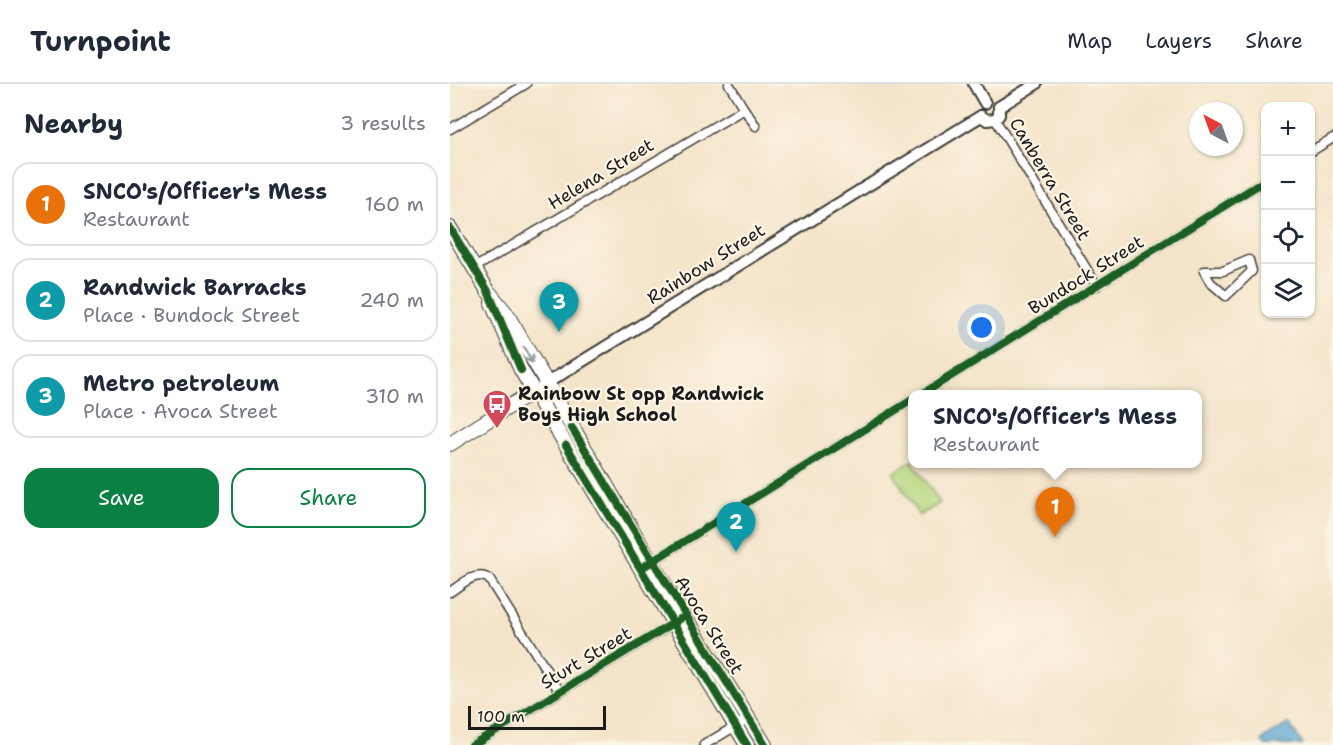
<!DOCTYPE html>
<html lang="en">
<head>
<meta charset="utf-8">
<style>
	:root { --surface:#fff; --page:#f6f6f7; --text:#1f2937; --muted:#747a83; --line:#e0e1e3; --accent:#0b8043 }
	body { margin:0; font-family:"Shantell Sans",sans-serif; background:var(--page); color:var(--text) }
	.controls { position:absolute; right:18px; top:18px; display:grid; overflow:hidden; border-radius:12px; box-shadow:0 2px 4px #0004 }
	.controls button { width:54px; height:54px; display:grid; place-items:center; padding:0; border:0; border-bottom:2px solid var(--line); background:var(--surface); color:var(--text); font:30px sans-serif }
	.compass { position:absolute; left:739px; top:18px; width:54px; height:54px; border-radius:50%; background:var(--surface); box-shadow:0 2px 4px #0004; rotate:319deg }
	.scale { position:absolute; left:18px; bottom:15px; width:138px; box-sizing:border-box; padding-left:6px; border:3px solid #1c1c1c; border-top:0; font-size:16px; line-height:21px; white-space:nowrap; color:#1c1c1c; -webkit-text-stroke:4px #fcf5e5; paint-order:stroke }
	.you { position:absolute; left:532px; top:244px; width:21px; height:21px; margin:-15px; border:4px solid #fff; border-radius:50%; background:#1a73e8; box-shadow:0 0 0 9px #1a73e833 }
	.badge { display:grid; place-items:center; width:39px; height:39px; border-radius:50%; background:var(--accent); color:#fff; font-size:20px; font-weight:700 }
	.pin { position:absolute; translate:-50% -50px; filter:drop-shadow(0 2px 3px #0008) }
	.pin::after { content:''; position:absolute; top:32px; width:21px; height:18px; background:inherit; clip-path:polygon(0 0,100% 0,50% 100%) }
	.popup { position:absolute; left:458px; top:306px; width:294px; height:78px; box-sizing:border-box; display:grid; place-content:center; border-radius:12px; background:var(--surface); filter:drop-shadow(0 2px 4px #0005); font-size:20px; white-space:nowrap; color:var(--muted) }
	.popup b { font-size:22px; color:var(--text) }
	.popup::after { content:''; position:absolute; left:50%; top:100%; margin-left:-12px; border:12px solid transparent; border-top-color:var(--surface) }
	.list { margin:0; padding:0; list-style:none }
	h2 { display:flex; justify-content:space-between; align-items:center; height:78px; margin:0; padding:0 24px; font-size:26px }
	h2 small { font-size:20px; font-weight:400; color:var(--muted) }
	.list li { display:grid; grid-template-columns:39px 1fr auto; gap:18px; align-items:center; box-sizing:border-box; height:84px; margin:0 12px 12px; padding:0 12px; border:2px solid var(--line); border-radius:18px }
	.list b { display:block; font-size:22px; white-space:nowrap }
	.list p { margin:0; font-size:20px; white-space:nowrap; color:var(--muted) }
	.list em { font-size:20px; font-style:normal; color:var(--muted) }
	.actions { display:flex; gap:12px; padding:18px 24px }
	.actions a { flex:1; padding:14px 0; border:2px solid var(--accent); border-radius:18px; text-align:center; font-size:21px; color:var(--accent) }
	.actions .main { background:var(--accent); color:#fff }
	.icon { flex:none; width:33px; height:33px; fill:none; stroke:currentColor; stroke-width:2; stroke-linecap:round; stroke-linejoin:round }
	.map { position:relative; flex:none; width:883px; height:661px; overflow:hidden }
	header { display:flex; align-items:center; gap:36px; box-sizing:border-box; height:84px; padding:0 30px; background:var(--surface); border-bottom:2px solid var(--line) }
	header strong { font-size:28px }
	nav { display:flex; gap:33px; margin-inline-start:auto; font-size:21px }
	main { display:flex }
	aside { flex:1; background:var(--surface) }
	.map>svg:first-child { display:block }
	.pitch { fill:#b5d77f; stroke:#687a4e; stroke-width:1.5 }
	.water { fill:url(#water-ripples); stroke:#3c6278; stroke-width:1.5 }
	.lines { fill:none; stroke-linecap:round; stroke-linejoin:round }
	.minor-casing { stroke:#3c3a36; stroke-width:11 }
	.tertiary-casing { stroke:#3c3a36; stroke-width:14 }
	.primary-casing { stroke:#3c3a36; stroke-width:16 }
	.minor { stroke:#fff; stroke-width:8 }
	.tertiary { stroke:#fff; stroke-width:10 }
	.primary { stroke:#fff; stroke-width:14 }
	.cycleway-casing { stroke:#fcf5e5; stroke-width:11 }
	.cycleway { stroke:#1b5e20; stroke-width:8 }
	.oneway { stroke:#999 }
	.labels { text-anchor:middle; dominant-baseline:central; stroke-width:4.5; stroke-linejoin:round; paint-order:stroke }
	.street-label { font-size:18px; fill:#1c1c1c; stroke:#fcf5e5 }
	.poi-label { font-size:18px; font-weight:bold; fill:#1c1c1c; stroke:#fcf5e5; text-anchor:start }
</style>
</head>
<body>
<header>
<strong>Turnpoint</strong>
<nav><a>Map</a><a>Layers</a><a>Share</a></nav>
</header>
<main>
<aside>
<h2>Nearby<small>3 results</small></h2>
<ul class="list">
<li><span class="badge" style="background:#e8710a">1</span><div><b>SNCO's/Officer's Mess</b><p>Restaurant</p></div><em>160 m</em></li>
<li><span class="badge" style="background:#0f9aa8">2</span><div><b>Randwick Barracks</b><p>Place · Bundock Street</p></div><em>240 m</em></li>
<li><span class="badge" style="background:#0f9aa8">3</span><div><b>Metro petroleum</b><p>Place · Avoca Street</p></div><em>310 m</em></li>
</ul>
<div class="actions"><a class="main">Save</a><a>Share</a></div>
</aside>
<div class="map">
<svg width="883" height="661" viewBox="0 0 883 661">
	<defs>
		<pattern id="water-ripples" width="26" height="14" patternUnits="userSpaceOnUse" patternTransform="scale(1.5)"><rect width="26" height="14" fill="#5ca8d4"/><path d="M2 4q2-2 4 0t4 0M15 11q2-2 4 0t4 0" fill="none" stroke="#4b88ab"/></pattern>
	</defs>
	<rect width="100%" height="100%" fill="#fcf5e5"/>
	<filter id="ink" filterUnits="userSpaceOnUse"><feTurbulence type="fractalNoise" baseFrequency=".0167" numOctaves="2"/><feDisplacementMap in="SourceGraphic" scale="12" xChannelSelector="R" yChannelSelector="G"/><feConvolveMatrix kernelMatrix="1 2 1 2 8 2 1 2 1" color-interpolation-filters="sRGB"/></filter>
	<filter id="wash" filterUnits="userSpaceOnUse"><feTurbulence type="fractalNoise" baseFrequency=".008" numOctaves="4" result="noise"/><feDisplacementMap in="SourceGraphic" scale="24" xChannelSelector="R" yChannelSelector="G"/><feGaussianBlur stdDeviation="1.35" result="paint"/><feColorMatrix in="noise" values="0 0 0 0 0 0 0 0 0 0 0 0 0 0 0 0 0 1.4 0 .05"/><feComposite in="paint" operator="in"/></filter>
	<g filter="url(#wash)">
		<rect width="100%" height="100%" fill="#f4e4c9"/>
		<!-- pitch -->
		<polygon class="pitch" points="462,377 490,419 469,432 443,389"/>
		<!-- water -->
		<polygon class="water" points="839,639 853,661 815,661 812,656"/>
	</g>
	<g filter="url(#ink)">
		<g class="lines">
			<!-- minor casing -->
			<g class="minor-casing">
				<g id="minor">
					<polyline points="294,25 306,42"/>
					<polyline points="545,35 647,202"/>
					<polyline points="0,45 76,0"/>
					<polyline points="860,68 883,54"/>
					<polygon points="799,176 802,187 776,212 760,198 754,187 773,187"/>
					<polyline points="24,184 294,25 279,0"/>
					<polyline points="472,310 816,96"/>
					<polyline points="198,480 462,316"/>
					<path d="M0 508C11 501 26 486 39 495L110 608"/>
					<polyline points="22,661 227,537"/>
					<polyline points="254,661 299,634"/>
				</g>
			</g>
			<!-- tertiary casing -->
			<g class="tertiary-casing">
				<g id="tertiary">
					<polyline points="524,0 535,19"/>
					<polyline points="549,23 586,0"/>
					<polyline points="531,32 537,36 545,35 549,31 549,23"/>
					<polyline points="92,302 531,32"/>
				</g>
			</g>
			<!-- primary casing -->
			<g class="primary-casing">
				<g id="primary">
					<polyline points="0,144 38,207 56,229 201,478 315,661"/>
					<polyline points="42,219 71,286 297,661"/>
					<polyline points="0,360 84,307"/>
				</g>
			</g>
			<!-- minor -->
			<use href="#minor" class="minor"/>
			<!-- tertiary -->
			<use href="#tertiary" class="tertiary"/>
			<!-- primary -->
			<use href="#primary" class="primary"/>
			<!-- cycleway casing -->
			<g class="cycleway-casing">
				<g id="cycleway">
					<polyline points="0,144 38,207 71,286"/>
					<polyline points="472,310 816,96"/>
					<polyline points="122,344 315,661"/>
					<polyline points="116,361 297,661"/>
					<polyline points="193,483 462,316"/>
					<polyline points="22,661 230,535"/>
				</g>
			</g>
			<!-- cycleway -->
			<use href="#cycleway" class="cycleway"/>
		</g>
		<!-- one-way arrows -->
		<defs><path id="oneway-shaft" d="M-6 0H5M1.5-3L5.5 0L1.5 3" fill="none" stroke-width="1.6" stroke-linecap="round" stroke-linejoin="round" transform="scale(1.5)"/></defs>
		<use class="oneway" href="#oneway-shaft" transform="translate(78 271) rotate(61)"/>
	</g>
	<!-- icons -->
	<defs>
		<g id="bus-pin" transform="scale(1.5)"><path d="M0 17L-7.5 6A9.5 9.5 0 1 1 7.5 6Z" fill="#d1495b" stroke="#fcf5e5"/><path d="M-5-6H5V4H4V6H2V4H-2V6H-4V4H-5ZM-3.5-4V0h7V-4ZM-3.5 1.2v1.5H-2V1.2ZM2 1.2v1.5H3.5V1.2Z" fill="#fff"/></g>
	</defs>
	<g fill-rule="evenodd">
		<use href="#bus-pin" x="47" y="320"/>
	</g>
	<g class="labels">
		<!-- street labels -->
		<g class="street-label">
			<text transform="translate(151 90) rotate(-31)">Helena Street</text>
			<text transform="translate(600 95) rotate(59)">Canberra Street</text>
			<text transform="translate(256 180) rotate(-32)">Rainbow Street</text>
			<text transform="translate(636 191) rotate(-32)">Bundock Street</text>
			<text transform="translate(259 541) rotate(58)">Avoca Street</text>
			<text transform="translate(136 574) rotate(-31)">Sturt Street</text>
		</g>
		<!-- poi labels -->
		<g class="poi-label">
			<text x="68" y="310">Rainbow St opp Randwick<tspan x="68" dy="21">Boys High School</tspan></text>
		</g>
	</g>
</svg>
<div class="controls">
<button>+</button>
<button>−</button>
<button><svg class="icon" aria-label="locate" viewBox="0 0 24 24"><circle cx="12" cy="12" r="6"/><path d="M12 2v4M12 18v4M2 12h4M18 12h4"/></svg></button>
<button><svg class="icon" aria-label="layers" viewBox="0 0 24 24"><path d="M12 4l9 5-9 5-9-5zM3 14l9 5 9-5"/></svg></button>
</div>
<svg class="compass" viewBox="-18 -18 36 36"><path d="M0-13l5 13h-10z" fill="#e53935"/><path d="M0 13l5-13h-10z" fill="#747a83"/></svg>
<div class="scale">100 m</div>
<div class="you"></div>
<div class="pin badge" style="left:605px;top:453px;background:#e8710a">1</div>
<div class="popup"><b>SNCO's/Officer's Mess</b>Restaurant</div>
<div class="pin badge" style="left:286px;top:468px;background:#0f9aa8">2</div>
<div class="pin badge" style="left:109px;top:248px;background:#0f9aa8">3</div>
</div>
</main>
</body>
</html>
